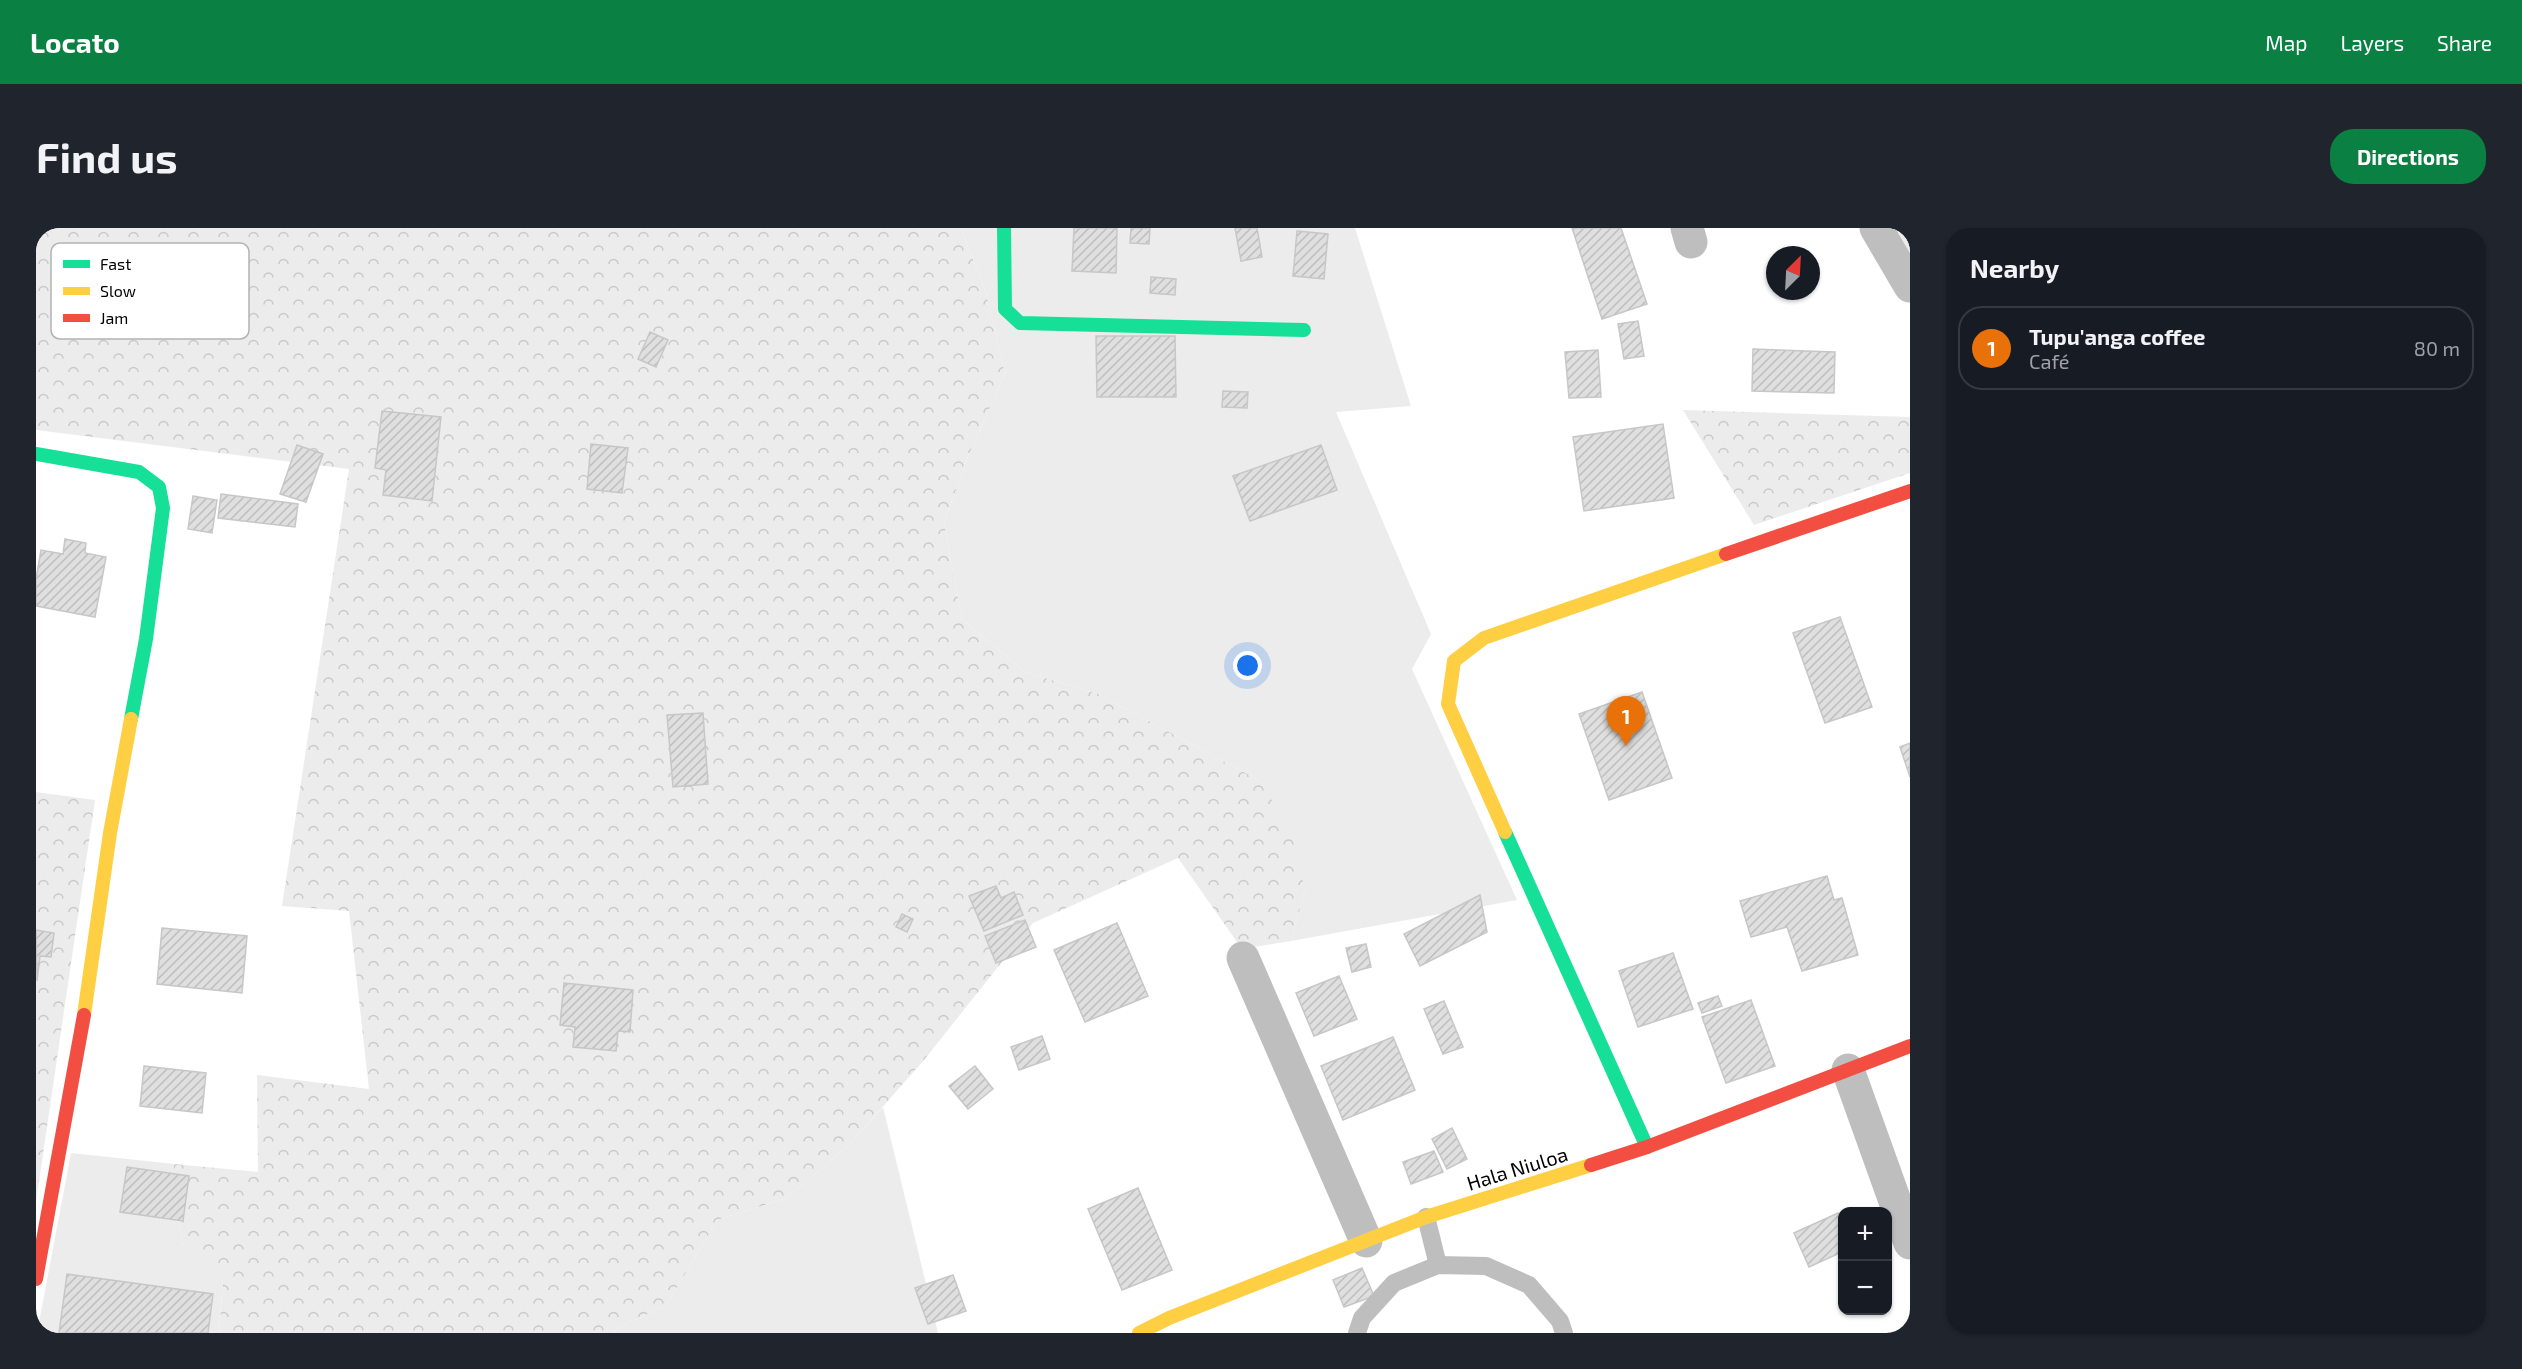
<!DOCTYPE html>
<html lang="en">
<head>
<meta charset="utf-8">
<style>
	:root { --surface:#171b24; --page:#20242c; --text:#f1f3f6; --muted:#9ea1a6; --line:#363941; --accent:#0b8043 }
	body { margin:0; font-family:"Exo 2",sans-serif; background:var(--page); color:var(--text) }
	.controls { position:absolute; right:18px; bottom:18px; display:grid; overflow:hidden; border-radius:12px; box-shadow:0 2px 4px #0004 }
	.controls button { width:54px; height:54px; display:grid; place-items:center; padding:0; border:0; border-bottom:2px solid var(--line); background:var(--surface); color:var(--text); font:30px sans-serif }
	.compass { position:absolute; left:1730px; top:18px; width:54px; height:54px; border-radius:50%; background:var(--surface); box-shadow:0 2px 4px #0004; rotate:24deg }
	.you { position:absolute; left:1212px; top:438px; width:21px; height:21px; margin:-15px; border:4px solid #fff; border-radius:50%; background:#1a73e8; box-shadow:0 0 0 9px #1a73e833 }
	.badge { display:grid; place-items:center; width:39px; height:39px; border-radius:50%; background:var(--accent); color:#fff; font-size:20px; font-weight:700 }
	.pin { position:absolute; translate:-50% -50px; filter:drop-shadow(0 2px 3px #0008) }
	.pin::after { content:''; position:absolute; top:32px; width:21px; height:18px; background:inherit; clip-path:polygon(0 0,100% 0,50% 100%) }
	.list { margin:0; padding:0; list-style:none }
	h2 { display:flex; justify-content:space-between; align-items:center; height:78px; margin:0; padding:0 24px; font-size:26px }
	h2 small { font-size:20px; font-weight:400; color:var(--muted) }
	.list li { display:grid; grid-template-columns:39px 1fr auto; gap:18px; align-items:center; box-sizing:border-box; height:84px; margin:0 12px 12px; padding:0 12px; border:2px solid var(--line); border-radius:24px }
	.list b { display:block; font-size:22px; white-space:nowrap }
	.list p { margin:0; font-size:20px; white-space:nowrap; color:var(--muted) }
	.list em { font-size:20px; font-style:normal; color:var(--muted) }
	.map { position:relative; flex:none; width:1874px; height:1105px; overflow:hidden; border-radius:24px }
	header { display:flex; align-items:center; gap:36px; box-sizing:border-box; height:84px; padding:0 30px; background:var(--accent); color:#fff }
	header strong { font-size:28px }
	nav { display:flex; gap:33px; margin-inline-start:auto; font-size:21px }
	.intro { display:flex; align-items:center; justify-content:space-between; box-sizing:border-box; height:144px; padding:0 36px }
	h1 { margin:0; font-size:42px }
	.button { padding:15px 27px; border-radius:24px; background:var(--accent); color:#fff; font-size:21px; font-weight:700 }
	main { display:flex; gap:36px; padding:0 36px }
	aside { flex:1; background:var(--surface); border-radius:24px; box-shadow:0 2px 4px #0004 }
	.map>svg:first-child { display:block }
	.green { fill:#ececec }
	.forest { fill:url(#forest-crowns) }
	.building { fill:url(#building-hatch); stroke:#c7c7c7; stroke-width:1.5 }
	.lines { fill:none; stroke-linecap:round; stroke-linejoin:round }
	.lane { stroke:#bebebe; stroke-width:18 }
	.street { stroke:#bebebe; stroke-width:33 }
	.fast { stroke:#16e098; stroke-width:14 }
	.slow { stroke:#ffcf43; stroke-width:14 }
	.jam { stroke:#f24e42; stroke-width:14 }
	.labels { text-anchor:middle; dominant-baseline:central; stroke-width:6; stroke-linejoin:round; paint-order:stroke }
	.street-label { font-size:20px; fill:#000; stroke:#fff }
	.key { fill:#fff; stroke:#b2b2b2; stroke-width:1.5 }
	.key-label { font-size:16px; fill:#000 }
</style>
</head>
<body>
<header>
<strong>Locato</strong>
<nav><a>Map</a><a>Layers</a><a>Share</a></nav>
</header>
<div class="intro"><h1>Find us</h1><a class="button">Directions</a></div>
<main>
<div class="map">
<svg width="1874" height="1105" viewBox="0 0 1874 1105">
	<defs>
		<pattern id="forest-crowns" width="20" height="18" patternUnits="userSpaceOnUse" patternTransform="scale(1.5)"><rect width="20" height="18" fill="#ececec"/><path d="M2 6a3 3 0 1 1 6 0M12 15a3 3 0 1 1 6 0" fill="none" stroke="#c9c9c9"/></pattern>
		<pattern id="building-hatch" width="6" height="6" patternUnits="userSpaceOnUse" patternTransform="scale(1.5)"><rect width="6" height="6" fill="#dfdfdf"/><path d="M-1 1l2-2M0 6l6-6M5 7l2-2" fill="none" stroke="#bebebe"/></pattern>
	</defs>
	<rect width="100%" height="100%" fill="#fff"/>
	<!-- green -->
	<g class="green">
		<polygon points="925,0 1319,0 1375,178 1300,184 1395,406 1376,441 1481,672 1255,713 1269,662 1226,554 1062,466 989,444 926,391 908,295 933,226 969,146 950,65"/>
		<polygon points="1855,0 1874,0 1874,32"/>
		<polygon points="847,879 902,1105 577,1105 583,1099 630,1078 681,992 751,970 813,917"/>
		<polygon points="35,925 138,936 138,967 147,1019 187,1050 183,1105 1,1105"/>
	</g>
	<!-- forest -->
	<g class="forest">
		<polygon points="0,0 925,0 950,65 969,146 933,226 908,295 926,391 989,444 1062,466 1226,554 1256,609 1269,662 1255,713 1206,721 1142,630 997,695 888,832 813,917 751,970 681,992 630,1078 583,1099 577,1105 183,1105 187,1051 147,1019 138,967 138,936 222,944 221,847 333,861 313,683 246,678 313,241 0,202"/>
		<polygon points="1647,182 1874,189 1874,245 1718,297"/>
		<polygon points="0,564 59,572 0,974"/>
	</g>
	<!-- building -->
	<g class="building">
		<polygon points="1038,0 1081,0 1080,45 1036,43"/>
		<polygon points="1095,0 1114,0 1113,16 1094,15"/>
		<polygon points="1199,0 1221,0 1226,29 1205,33"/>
		<polygon points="1536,0 1585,0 1611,76 1566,91"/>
		<polygon points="1261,3 1292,6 1288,51 1257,48"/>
		<polygon points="1115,49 1140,51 1139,67 1114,65"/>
		<polygon points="1602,93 1608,128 1588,131 1582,96"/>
		<polygon points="614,104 632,112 620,139 602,131"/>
		<polygon points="1060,108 1139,108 1140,169 1061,169"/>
		<polygon points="1717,121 1799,124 1798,165 1716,163"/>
		<polygon points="1562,122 1565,169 1533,170 1529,124"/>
		<polygon points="1187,163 1212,164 1211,180 1186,179"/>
		<polygon points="346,183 405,189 396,273 347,267 350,242 339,240"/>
		<polygon points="1627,196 1638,270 1548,283 1537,209"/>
		<polygon points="555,216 592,220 586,265 551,261"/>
		<polygon points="261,217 287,226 270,274 244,266"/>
		<polygon points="1285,217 1301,262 1214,293 1197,248"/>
		<polygon points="185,266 262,276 259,299 182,290"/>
		<polygon points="157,268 181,272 176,305 152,301"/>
		<polygon points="29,311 50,315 49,325 70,329 59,389 0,378 0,351 5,322 27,326"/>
		<polygon points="1804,389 1836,479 1789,495 1757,405"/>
		<polygon points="1606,464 1636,550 1573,572 1543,486"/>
		<polygon points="667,485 672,556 637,559 631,487"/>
		<polygon points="1874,515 1874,549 1864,519"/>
		<polygon points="1791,648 1798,672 1806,670 1822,727 1766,743 1751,699 1715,709 1704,673"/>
		<polygon points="960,658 965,670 978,664 987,687 948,703 933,668"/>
		<polygon points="1444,667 1451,704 1384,738 1368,706"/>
		<polygon points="866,686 877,691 871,704 860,699"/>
		<polygon points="989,692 1000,719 960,735 949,708"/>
		<polygon points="1081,695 1112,768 1049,794 1018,722"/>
		<polygon points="126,700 211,708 206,765 121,756"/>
		<polygon points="0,702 18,705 15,729 4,728 1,753"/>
		<polygon points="1330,716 1335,739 1316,744 1310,720"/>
		<polygon points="1637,725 1657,781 1602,799 1583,743"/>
		<polygon points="1303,748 1321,791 1278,808 1260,765"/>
		<polygon points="528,755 597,762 594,804 582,803 580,823 537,819 539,799 524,797"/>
		<polygon points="1682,768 1686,778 1666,785 1662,775"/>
		<polygon points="1715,772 1739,838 1690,855 1666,789"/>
		<polygon points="1408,773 1427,819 1407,826 1388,781"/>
		<polygon points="1006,808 1014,831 983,842 975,819"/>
		<polygon points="1357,809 1379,862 1307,892 1285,838"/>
		<polygon points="108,838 170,845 166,885 104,878"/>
		<polygon points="939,838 957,861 932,881 913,858"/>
		<polygon points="1416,900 1431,931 1411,941 1396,911"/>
		<polygon points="1398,923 1407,944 1375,956 1367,934"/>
		<polygon points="91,939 153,948 147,993 84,984"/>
		<polygon points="1102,960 1136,1042 1086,1062 1052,981"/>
		<polygon points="1802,985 1806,994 1806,1024 1773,1039 1758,1005"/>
		<polygon points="1326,1040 1338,1068 1308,1079 1297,1052"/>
		<polygon points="31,1046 177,1066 172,1105 23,1105"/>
		<polygon points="917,1047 930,1083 892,1096 879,1060"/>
	</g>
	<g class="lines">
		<!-- lane -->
		<g class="lane">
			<polyline points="1390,989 1402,1037"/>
			<polyline points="1321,1105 1326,1090 1358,1055 1402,1037 1450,1038 1493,1057 1524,1093 1528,1105"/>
		</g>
		<!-- street -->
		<g class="street">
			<polyline points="1651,0 1655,14"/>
			<polyline points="1840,0 1874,58"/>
			<polyline points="1207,730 1330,1013"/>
			<polyline points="1812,842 1874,1015"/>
		</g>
		<!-- fast -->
		<g class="fast">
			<polyline points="968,0 969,81 984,95 1268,102"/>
			<polyline points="0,226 103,244 123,259 127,280 110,411 95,491"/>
			<polyline points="1469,604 1611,919"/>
		</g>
		<!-- slow -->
		<g class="slow">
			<polyline points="1469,604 1412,476 1418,433 1448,410 1690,326"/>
			<polyline points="48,787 74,605 95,491"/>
			<polyline points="1103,1105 1133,1090 1390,989 1555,937"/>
		</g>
		<!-- jam -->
		<g class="jam">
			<polyline points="1690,326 1874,263"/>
			<polyline points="1555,937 1611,919 1874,818"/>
			<polyline points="0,1051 48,787"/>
		</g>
	</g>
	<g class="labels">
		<!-- street labels -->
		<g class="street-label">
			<text transform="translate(1481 940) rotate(-17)">Hala Niuloa</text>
		</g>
	</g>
	<!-- legend -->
	<rect x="15" y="15" width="198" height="96" rx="9" class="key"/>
	<rect x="27" y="32" width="27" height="8" fill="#16e098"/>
	<rect x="27" y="59" width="27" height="8" fill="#ffcf43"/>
	<rect x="27" y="86" width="27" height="8" fill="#f24e42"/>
	<g class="key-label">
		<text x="64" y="42">Fast</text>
		<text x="64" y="69">Slow</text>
		<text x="64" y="96">Jam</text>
	</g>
</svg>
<div class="controls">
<button>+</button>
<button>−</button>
</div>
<svg class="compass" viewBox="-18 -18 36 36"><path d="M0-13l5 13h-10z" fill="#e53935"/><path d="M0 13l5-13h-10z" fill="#9ea1a6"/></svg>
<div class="you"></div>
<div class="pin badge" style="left:1590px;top:518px;background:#e8710a">1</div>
</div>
<aside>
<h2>Nearby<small></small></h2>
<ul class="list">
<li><span class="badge" style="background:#e8710a">1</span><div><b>Tupu'anga coffee</b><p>Café</p></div><em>80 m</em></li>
</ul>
</aside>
</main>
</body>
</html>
